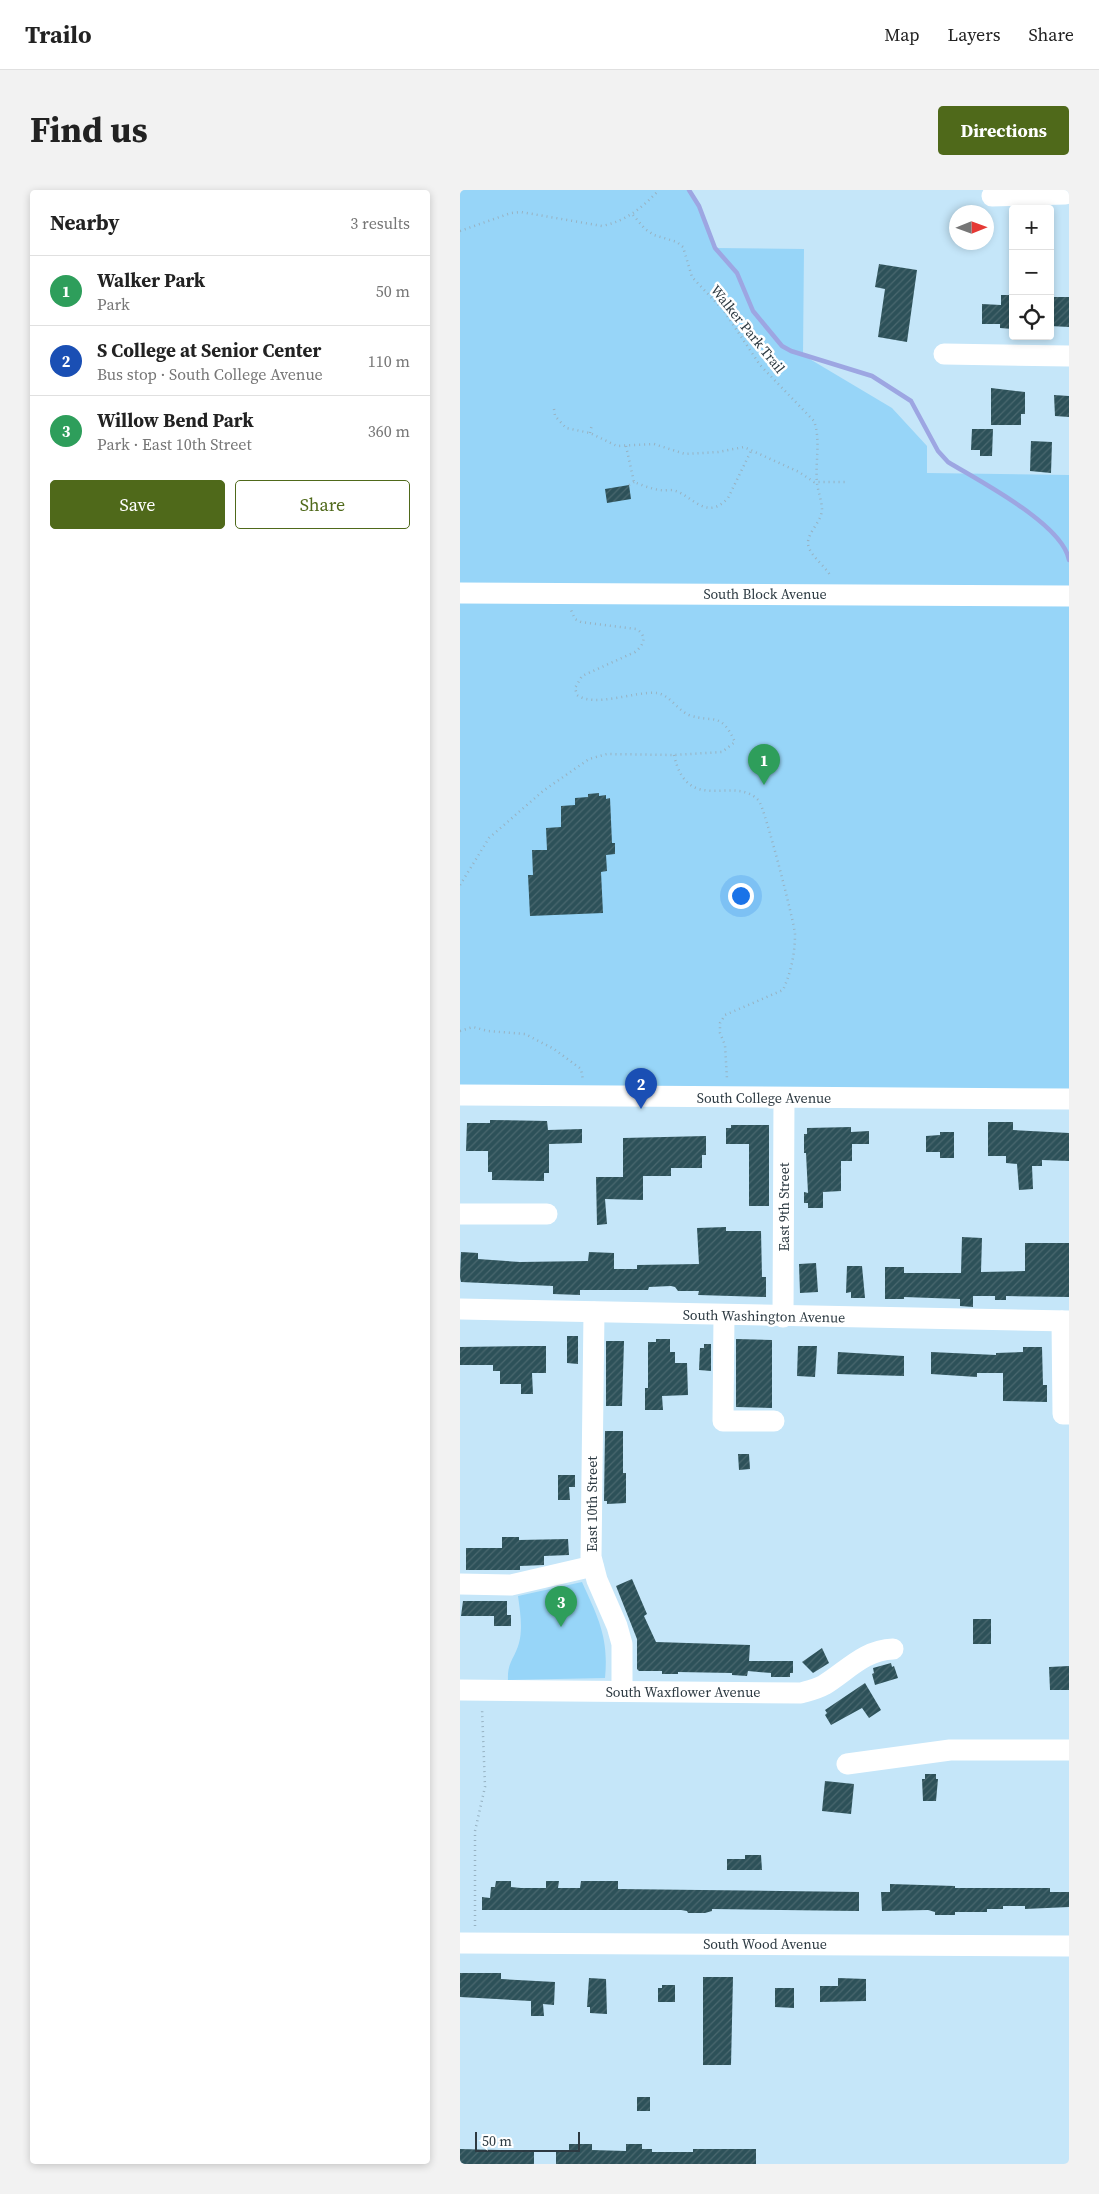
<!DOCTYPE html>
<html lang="en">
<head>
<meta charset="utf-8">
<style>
	:root { --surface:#fff; --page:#f2f2f2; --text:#222; --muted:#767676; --line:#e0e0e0; --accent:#4f691a }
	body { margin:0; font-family:"Source Serif 4",serif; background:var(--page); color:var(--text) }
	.controls { position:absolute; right:15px; top:15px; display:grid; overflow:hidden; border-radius:5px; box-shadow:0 2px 8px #0003 }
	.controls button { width:45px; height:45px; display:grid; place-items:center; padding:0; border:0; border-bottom:1px solid var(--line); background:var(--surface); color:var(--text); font:25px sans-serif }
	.compass { position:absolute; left:489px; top:15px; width:45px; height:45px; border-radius:50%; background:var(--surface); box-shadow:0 2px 8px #0003; rotate:89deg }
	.scale { position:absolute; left:15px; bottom:12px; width:105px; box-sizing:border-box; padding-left:5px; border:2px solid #2d3a42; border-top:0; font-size:14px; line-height:18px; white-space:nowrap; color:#2d3a42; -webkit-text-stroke:4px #fff; paint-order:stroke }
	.you { position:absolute; left:280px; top:705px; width:18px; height:18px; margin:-12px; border:4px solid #fff; border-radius:50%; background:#1a73e8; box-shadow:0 0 0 8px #1a73e833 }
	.badge { display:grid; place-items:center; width:32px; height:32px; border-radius:50%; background:var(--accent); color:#fff; font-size:16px; font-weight:700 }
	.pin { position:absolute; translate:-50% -41px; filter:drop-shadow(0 1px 2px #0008) }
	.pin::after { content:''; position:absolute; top:26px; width:18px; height:15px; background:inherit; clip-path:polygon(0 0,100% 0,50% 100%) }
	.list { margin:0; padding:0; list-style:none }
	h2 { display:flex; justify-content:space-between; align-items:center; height:65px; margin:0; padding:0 20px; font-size:21px }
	h2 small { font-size:16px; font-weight:400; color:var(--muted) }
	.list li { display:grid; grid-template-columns:32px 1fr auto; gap:15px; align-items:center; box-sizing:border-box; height:70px; padding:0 20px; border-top:1px solid var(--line) }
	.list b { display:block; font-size:19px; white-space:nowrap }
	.list p { margin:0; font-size:16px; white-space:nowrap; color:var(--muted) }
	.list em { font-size:16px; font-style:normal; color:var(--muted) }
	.actions { display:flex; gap:10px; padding:15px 20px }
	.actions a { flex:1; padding:11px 0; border:1px solid var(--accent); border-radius:5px; text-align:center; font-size:18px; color:var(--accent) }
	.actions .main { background:var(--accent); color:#fff }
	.icon { flex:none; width:28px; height:28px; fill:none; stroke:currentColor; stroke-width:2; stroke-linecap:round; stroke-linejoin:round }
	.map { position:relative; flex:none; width:609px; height:1974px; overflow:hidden; border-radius:5px }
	header { display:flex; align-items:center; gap:30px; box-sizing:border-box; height:70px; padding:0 25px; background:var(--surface); border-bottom:1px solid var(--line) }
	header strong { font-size:24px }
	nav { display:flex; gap:28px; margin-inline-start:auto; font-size:18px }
	.intro { display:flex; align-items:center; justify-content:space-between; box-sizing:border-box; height:120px; padding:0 30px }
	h1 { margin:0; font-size:35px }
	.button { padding:12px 22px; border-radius:5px; background:var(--accent); color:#fff; font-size:18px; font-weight:700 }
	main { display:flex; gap:30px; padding:0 30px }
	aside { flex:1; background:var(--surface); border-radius:5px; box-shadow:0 2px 8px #0003 }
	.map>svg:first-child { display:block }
	.green { fill:#97d5f8 }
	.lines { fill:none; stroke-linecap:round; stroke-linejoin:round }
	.stream { stroke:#9da6e2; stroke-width:4.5 }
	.building { fill:url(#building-hatch) }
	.path { stroke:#97b2c2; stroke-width:2.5; stroke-dasharray:1 4; stroke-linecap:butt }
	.minor { stroke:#fff; stroke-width:21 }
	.labels { text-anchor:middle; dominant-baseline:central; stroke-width:5; stroke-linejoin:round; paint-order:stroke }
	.street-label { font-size:14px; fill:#2d3a42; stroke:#fff }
</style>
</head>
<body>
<header>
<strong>Trailo</strong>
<nav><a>Map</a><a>Layers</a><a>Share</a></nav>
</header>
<div class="intro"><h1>Find us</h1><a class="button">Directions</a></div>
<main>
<aside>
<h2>Nearby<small>3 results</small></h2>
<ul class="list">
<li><span class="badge" style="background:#2e9e5b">1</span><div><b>Walker Park</b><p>Park</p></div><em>50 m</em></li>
<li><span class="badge" style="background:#1a4fb4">2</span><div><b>S College at Senior Center</b><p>Bus stop · South College Avenue</p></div><em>110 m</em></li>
<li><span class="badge" style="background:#2e9e5b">3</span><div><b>Willow Bend Park</b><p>Park · East 10th Street</p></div><em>360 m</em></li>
</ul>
<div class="actions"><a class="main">Save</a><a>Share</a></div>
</aside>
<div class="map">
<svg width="609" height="1974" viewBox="0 0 609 1974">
	<defs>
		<pattern id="building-hatch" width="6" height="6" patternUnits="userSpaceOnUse" patternTransform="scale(1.25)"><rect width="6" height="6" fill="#2d5159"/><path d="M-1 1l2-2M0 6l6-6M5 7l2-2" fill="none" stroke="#4a686f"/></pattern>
	</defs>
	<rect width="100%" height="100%" fill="#c5e6f9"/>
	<!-- green -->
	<g class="green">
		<polygon points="0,0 229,0 239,16 255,58 344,59 343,165 432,218 467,256 467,283 609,285 609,909 0,905"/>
		<path d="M122 1392C138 1428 149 1447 145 1488L48 1490C47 1472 55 1468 59 1453 63 1438 60 1421 58 1406Z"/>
	</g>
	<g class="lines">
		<!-- stream -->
		<path class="stream" d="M229 0 239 16 255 58 277 83 293 121 322 156 331 161 412 186 451 211 478 261 488 272C519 291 603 334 609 370"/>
	</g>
	<!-- building -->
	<g class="building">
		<polygon points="419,74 457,80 447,152 418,147 425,99 415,97"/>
		<polygon points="541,105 553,105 553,139 540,138 540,134 522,134 522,114 541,115"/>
		<polygon points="590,107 609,107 609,137 590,136"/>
		<polygon points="531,198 565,202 565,224 561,224 561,235 531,235"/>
		<polygon points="594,205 609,206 609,227 595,226"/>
		<polygon points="512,239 533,239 532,266 520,266 520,260 511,260"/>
		<polygon points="571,251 592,252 591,283 570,281"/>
		<polygon points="169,295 171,309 147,313 145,299"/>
		<polygon points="139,603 139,606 146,605 146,609 150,608 152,653 155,653 155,664 146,665 147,681 141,682 143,723 70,726 68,685 73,685 72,660 87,660 86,638 101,637 101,616 115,615 115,608 128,607 128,604"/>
		<polygon points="30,930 87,931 88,940 122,939 122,953 89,954 89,983 84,983 84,991 32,990 32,982 28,982 28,961 6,961 7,933 30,933"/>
		<polygon points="528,932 553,932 553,940 609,943 609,971 582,970 582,976 572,976 573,999 559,1000 557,974 546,973 546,966 528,966"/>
		<polygon points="271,935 309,935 309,1016 289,1016 289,954 266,954 266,938 271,938"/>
		<polygon points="391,937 391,942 409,941 409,954 392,954 392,971 381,971 381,1001 363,1002 363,1018 348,1018 348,1013 344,1013 344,1002 348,1003 346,963 344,963 344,944 347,944 347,938"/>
		<polygon points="480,942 494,942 494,968 480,968 480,962 466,962 466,946 480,945"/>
		<polygon points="246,946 246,965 242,965 242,978 211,978 211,986 183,986 183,1010 145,1009 147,1034 137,1035 136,987 163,987 163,948"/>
		<polygon points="266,1037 266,1041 301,1041 302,1087 306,1087 306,1107 238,1105 239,1101 218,1101 215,1097 211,1096 189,1097 188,1100 120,1100 120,1105 93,1104 93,1096 1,1092 0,1087 1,1062 18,1063 18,1069 60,1072 128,1071 129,1062 154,1063 154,1079 177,1079 177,1075 239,1074 237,1038"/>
		<polygon points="502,1047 522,1048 521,1082 565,1081 565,1053 609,1053 609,1107 546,1106 546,1110 535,1110 535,1106 513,1106 513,1117 500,1116 500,1109 444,1107 444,1109 425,1109 425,1077 444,1077 444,1083 501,1083"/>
		<polygon points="356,1073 358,1102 340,1103 339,1074"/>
		<polygon points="387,1076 402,1076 405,1108 391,1108 391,1102 386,1103"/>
		<polygon points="107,1146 118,1146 118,1174 107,1173"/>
		<polygon points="196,1149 210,1149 210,1162 215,1162 215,1173 227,1173 228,1205 202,1206 203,1220 185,1220 185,1198 188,1198 188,1152 196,1152"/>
		<polygon points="276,1149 312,1150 312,1218 276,1217"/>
		<polygon points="146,1151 164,1151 162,1216 146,1216"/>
		<polygon points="244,1154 251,1154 251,1181 239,1180 240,1158 244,1158"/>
		<polygon points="71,1156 86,1156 86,1183 72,1183 73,1204 61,1204 61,1194 40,1194 40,1181 33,1181 33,1175 0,1175 0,1157"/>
		<polygon points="338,1156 357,1156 355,1187 337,1186"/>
		<polygon points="563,1157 582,1157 583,1195 587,1195 587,1212 543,1211 543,1183 517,1183 517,1187 471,1184 471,1162 536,1165 536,1163 563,1162"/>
		<polygon points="378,1162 444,1166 444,1186 377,1184"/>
		<polygon points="145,1241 163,1241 163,1283 166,1283 166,1313 147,1314 147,1311 144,1311"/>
		<polygon points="278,1264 289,1264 290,1279 279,1280"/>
		<polygon points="98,1285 115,1285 115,1297 109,1297 110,1310 98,1310"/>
		<polygon points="42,1347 59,1347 59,1350 108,1349 109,1365 84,1366 84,1375 60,1376 60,1380 6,1380 6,1358 42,1358"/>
		<polygon points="172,1389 187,1424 184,1426 196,1452 290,1455 289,1471 333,1471 333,1483 330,1483 330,1487 311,1487 311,1483 288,1481 287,1486 272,1485 272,1483 218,1482 218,1484 202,1484 202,1481 179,1481 177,1479 177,1449 156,1396"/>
		<polygon points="3,1411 47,1411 47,1425 51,1425 51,1436 34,1436 34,1426 1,1426"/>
		<rect x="513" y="1429" width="18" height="25"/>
		<polygon points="362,1458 369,1473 353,1483 342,1472"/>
		<polygon points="431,1473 432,1477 434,1476 438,1488 415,1495 412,1484 414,1483 413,1478"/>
		<polygon points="609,1476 609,1500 590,1500 589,1477"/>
		<polygon points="405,1493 421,1520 409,1528 402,1518 371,1535 365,1525 367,1523 365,1520"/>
		<polygon points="465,1584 476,1584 476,1589 478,1589 476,1611 463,1611 462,1589 465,1589"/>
		<polygon points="365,1591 394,1594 391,1624 362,1621"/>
		<polygon points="285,1665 301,1665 302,1680 267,1680 267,1669 285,1669"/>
		<polygon points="36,1691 51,1691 51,1697 61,1698 86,1698 86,1691 99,1691 98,1698 120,1698 121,1691 158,1691 158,1699 399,1702 399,1721 252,1719 252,1721 245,1723 228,1723 227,1721 221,1720 22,1720 22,1707 30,1708 31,1697 35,1697"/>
		<polygon points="430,1694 495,1696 495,1698 590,1698 590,1702 609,1702 609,1717 565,1719 565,1716 543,1716 543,1719 527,1719 527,1722 495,1722 495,1725 475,1725 475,1722 468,1720 422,1721 421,1702 430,1702"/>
		<polygon points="0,1783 41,1783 41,1789 95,1792 94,1815 83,1814 84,1826 71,1826 71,1811 0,1807"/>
		<polygon points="243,1787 273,1787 271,1875 243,1875"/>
		<polygon points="129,1788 146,1789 147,1824 130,1823 130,1817 127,1817"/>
		<polygon points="378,1788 406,1789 406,1811 360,1812 360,1796 378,1796"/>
		<polygon points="202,1795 215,1795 215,1812 198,1812 198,1798 202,1798"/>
		<polygon points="315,1798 334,1798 334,1818 315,1817"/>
		<rect x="177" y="1907" width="13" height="14"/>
		<polygon points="109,1954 132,1954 132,1960 166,1961 166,1954 182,1954 182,1959 192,1959 192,1962 233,1962 233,1959 296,1959 296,1974 96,1974 96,1960 109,1961"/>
		<polygon points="0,1959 74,1961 74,1974 0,1974"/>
	</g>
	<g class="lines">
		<!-- path -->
		<g class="path">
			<path d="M173 25 185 39 194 45 217 52 223 57 232 87 264 121 300 175 354 231C361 251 355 272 357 293 358 302 362 311 362 320 361 332 349 341 348 352 347 364 366 376 371 387"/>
			<path d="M0 41 51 23 61 22 142 36C166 31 182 18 199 0"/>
			<polyline points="94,219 95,226 106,238 130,243 157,256 194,254 225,264 258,262 284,257 339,282 354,292 385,292"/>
			<polyline points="130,243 132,234"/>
			<path d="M166 256 174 292C182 295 191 299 200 300 205 301 211 299 216 301 233 307 247 331 268 308L292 259"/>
			<polyline points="169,295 174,292"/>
			<path d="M214 565C228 627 274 583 299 611 305 619 334 731 335 744 335 764 331 782 323 800L265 825 260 833V843L265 855 267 889"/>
			<path d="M0 695 29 648 83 601 129 569 147 564 214 565 262 562 275 552C260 520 254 534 229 525 217 520 210 505 197 503 174 501 135 518 117 505L115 498 122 486 175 462C185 454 187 445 176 439L121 432 115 429 111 420"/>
			<polyline points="0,841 13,837 28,841 65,844 94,859 121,879 123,890"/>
			<polyline points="15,1736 15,1641 25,1597 22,1518"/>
		</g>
		<!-- minor -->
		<g class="minor">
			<polyline points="532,6 605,4"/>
			<polyline points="484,164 609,166"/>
			<polyline points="0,403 609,406"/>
			<polyline points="0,905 609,909"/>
			<polyline points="0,1024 87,1024"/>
			<polyline points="0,1119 609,1131"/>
			<polyline points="134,1122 131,1367 137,1390 157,1436 162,1454 162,1501"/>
			<polyline points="264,1125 263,1231 314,1231"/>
			<polyline points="323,1127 324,908"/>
			<polyline points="602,1131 603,1224 609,1224"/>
			<polyline points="0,1394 51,1395 133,1376"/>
			<path d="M0 1500 341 1503C348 1501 357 1499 364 1495 387 1481 404 1460 433 1459"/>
			<polyline points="387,1574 490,1560 609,1560"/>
			<polyline points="0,1753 609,1756"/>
		</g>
	</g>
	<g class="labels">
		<!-- street labels -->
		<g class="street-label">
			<text transform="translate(288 139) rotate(51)">Walker Park Trail</text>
			<text x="305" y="404">South Block Avenue</text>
			<text x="304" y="908">South College Avenue</text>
			<text transform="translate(324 1017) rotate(-90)">East 9th Street</text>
			<text transform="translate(304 1126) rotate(1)">South Washington Avenue</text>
			<text transform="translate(132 1314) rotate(-90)">East 10th Street</text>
			<text x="223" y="1502">South Waxflower Avenue</text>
			<text x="305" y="1754">South Wood Avenue</text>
		</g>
	</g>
</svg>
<div class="controls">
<button>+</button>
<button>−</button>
<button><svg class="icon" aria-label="locate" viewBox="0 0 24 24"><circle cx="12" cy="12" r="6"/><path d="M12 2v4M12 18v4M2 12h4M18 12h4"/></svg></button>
</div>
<svg class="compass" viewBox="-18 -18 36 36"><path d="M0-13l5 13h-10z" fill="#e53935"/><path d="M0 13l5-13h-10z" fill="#767676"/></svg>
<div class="scale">50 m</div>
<div class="you"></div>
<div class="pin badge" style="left:304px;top:595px;background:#2e9e5b">1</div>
<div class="pin badge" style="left:181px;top:919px;background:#1a4fb4">2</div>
<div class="pin badge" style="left:101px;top:1437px;background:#2e9e5b">3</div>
</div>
</main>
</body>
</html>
